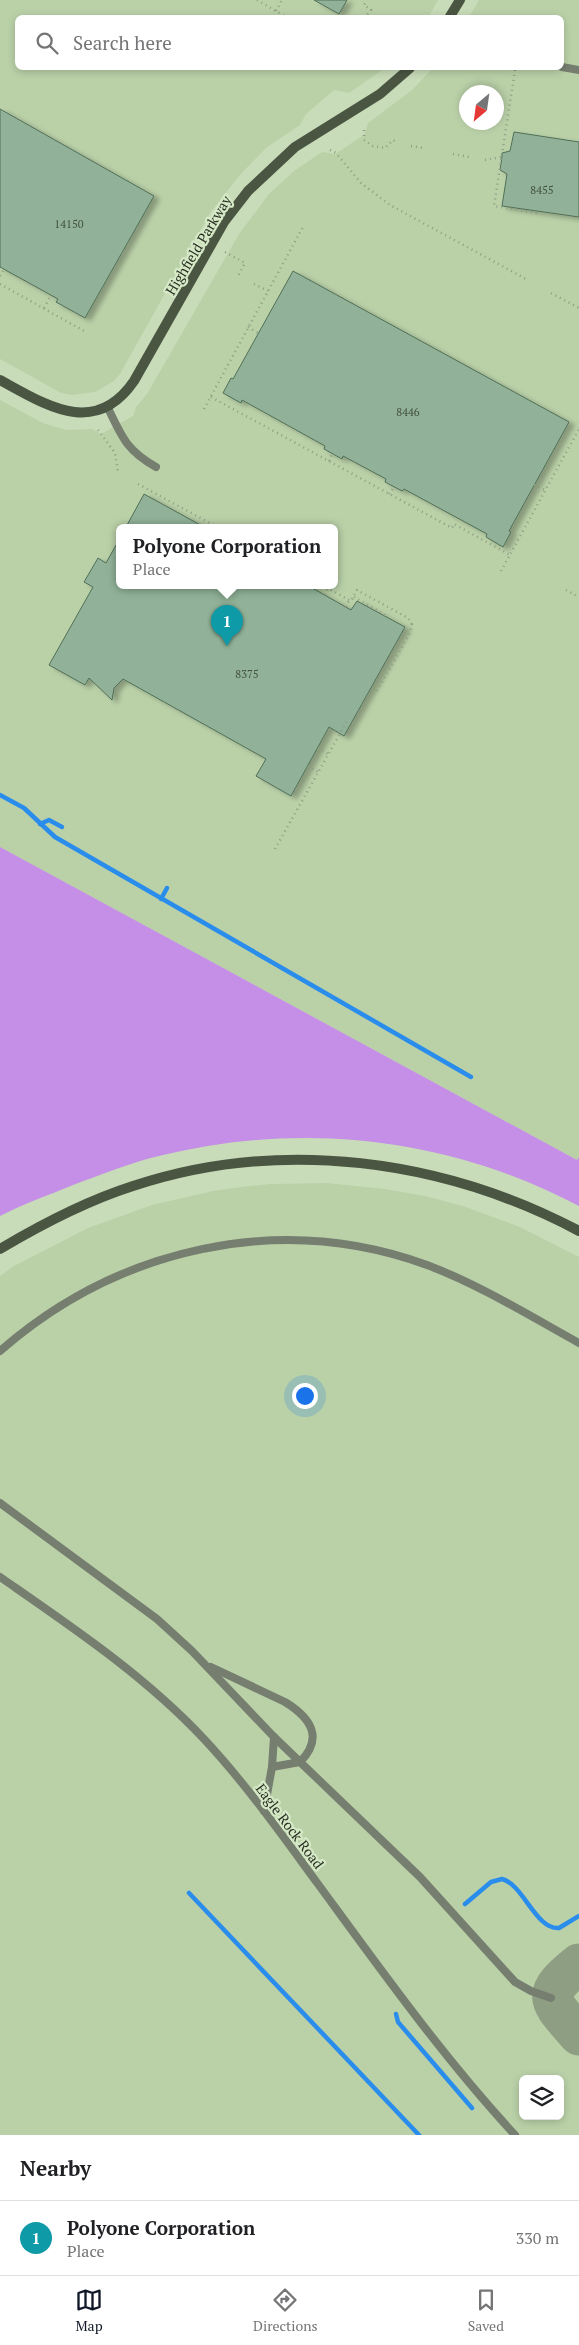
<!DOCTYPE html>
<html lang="en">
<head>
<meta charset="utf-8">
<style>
	:root { --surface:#fff; --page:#f6f6f6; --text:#202124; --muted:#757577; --line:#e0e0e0; --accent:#111827 }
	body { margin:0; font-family:"PT Serif",serif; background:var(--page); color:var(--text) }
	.controls { position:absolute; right:15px; bottom:15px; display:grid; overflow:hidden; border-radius:8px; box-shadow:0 2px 8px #0003 }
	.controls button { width:45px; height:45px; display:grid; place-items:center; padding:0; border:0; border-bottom:1px solid var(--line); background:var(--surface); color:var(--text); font:25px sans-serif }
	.compass { position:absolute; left:459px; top:85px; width:45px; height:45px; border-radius:50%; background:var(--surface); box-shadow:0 2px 8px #0003; rotate:209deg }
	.you { position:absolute; left:304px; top:1395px; width:18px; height:18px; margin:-12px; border:4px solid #fff; border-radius:50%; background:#1a73e8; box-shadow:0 0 0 8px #1a73e833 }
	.badge { display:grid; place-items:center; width:32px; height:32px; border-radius:50%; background:var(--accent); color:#fff; font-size:16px; font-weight:700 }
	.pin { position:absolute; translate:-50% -41px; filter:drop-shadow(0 1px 2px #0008) }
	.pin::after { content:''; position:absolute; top:26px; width:18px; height:15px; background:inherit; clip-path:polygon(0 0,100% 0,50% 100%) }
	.popup { position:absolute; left:116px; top:524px; width:222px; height:65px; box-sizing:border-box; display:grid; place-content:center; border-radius:8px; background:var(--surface); filter:drop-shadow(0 1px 4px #0005); font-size:16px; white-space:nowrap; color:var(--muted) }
	.popup b { font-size:19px; color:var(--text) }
	.popup::after { content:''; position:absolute; left:50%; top:100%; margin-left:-10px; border:10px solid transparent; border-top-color:var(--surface) }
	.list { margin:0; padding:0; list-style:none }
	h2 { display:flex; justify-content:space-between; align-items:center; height:65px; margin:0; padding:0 20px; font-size:21px }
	h2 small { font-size:16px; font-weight:400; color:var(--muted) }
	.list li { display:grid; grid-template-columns:32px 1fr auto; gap:15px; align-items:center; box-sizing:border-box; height:75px; padding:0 20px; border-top:1px solid var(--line) }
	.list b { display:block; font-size:19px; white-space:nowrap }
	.list p { margin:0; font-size:16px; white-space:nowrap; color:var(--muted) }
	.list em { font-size:16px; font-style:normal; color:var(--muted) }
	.icon { flex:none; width:28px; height:28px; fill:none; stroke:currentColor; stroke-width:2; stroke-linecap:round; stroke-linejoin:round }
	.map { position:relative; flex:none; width:579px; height:2135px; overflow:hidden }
	.search { position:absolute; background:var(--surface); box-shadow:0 2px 8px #0003; left:15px; right:15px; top:15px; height:55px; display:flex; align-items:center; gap:12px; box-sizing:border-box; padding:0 18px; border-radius:8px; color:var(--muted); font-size:19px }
	.sheet { height:140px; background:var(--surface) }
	nav { display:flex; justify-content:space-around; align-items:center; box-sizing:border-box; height:70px; border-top:1px solid var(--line); background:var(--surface); font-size:14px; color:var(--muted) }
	nav a { display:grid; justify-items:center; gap:2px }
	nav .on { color:var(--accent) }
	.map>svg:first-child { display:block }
	.built { fill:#bad1a8; fill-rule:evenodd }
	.green { fill:#c58fe7 }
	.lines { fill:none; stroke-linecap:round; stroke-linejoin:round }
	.stream { stroke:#2a8dec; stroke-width:4.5 }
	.taxiway { stroke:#8e9e82; stroke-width:41 }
	.building { fill:#91b298; stroke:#506f57; filter:url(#shadow) }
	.path { stroke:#8e9d82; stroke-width:2.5; stroke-dasharray:1 4; stroke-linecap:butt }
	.lane { stroke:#767e70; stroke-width:8 }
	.secondary { stroke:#4a5642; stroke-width:10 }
	.labels { text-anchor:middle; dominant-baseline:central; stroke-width:4.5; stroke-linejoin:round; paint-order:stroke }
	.number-label { font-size:11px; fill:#435040 }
	.street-label { font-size:14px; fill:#293023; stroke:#d5e9c6 }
</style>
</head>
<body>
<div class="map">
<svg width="579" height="2135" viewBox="0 0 579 2135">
	<defs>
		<filter id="shadow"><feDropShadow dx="5.5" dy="3" stdDeviation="2.5" flood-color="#0004"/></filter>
	</defs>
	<rect width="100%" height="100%" fill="#c8dcb9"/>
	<!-- built -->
	<g class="built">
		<polygon points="0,0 438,0 428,18 18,18 18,68 385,68 349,93 334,90 306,114 300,125 266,148 239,176 210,213 120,374 114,381 95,392 72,395 61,393 0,359"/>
		<path d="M479 0H579V1157L577 1160 0 847V400L43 423 66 430 92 429 101 434 133 416 136 407 147 394 239 234 269 194 294 171 322 152 335 154 364 135 368 123 412 90 433 68H562V18L469 17ZM466 92H496V122H466ZM120 527H334V585H120Z"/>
		<path d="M327 1183 385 1189 425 1196 463 1206 520 1227 579 1257V2135H0V1276L14 1266 88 1228 152 1205 213 1191 241 1187 270 1184ZM523 2079H560V2116H523Z"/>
	</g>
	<!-- green -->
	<path class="green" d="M0 847 577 1160 579 1157V1206C451 1138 303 1121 163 1155 132 1162 103 1174 73 1185 49 1195 23 1204 0 1216Z"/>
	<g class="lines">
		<!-- stream -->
		<g class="stream">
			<polyline points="0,795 24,808 55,837 471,1077"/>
			<polyline points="40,824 49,820 62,827"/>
			<polyline points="161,899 167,888"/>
			<polyline points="189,1893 419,2135"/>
			<path d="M465 1904 491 1882 502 1879C523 1884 536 1930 559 1928L579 1916"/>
			<polyline points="396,2014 398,2022 472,2108"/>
		</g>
		<!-- taxiway -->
		<path class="taxiway" d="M579 1964C539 1996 549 2000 579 2035"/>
	</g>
	<!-- building -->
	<g class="building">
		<polygon points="314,0 347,0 339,14"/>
		<polygon points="0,109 154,196 85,318 56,302 58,299 0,267"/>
		<polygon points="514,132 579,142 579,217 502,206 507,174 500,170 502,157 502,153 510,151"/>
		<polygon points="293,271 569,422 509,531 511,532 503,547 486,537 487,534 404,489 402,491 385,482 386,479 343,456 342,459 324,449 325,446 242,400 241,403 223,393 231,378 233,379"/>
		<polygon points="144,494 204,527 126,527"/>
		<polygon points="120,538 120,585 307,585 351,610 357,601 405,627 344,736 329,727 291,796 256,776 266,759 123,679 114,688 112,700 89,678 85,685 49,665 93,587 84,582 98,558 106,563"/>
	</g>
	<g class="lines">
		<!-- path -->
		<g class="path">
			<polyline points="257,0 288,18"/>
			<polyline points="276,11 282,0"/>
			<polyline points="364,18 371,10 364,5 367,0"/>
			<polyline points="515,70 494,206 536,213 536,211"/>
			<polyline points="364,130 364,140 373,146 385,148 393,140 395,141"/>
			<polyline points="411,146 424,148"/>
			<polyline points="330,150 336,153 361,183 390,205 526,279"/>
			<polyline points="453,154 469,157"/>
			<polyline points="485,160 501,157"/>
			<polyline points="225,252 245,263 238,276"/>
			<polyline points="122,253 126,256"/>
			<polyline points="0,276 4,269"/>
			<polyline points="0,284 84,331"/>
			<polyline points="254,284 268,291"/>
			<polyline points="551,293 579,308"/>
			<polyline points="44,308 51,295"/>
			<polyline points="248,327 258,333"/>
			<polyline points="211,397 452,528 454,524 510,555"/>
			<polyline points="204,409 304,225"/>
			<polyline points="98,430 115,453 118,472 120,472"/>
			<polyline points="329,461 332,454"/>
			<polyline points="138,484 217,527"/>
			<polyline points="534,485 545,490"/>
			<polyline points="389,494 394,487"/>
			<polyline points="501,571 579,429"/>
			<polyline points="322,585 351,601 357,590 408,618 412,624 415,623"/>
			<polyline points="566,590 579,597"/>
			<polyline points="325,595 328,588"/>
			<polyline points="354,597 387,616"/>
			<polyline points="346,607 349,600"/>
			<polyline points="377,691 410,633 412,624"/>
			<polyline points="318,748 328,754"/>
			<polyline points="308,766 318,772"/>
			<polyline points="275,849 347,721"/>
		</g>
		<!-- lane -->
		<g class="lane">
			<polyline points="562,67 579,70"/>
			<path d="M107 406C122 437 126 450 156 467"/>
			<path d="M0 1351C118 1248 278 1211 427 1265 478 1284 532 1317 579 1343"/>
			<polyline points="0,1503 157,1619 192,1651 274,1737 420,1877 515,1982 531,1991 551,1998"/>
			<path d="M0 1577C72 1627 144 1675 204 1739 246 1784 282 1835 318 1884 381 1970 443 2057 515 2135"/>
			<path d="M211 1667 285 1702C311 1718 324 1738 300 1762L272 1767"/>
			<polyline points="264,1811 272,1767 274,1737"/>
		</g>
		<!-- secondary -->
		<g class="secondary">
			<polyline points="449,18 460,0"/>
			<path d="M0 380C46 405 95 438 134 381L224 222 248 191 295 147 380 94 410 68"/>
			<path d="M0 1249C42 1224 86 1201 133 1186 281 1137 443 1159 579 1231"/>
		</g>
	</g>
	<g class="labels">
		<!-- number labels -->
		<g class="number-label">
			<text x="542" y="190">8455</text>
			<text x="69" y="224">14150</text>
			<text x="408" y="412">8446</text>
			<text x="247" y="674">8375</text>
		</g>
		<!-- street labels -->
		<g class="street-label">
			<text transform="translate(198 245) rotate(-59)">Highfield Parkway</text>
			<text transform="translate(290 1826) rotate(53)">Eagle Rock Road</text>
		</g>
	</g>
</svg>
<div class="controls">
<button><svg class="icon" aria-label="layers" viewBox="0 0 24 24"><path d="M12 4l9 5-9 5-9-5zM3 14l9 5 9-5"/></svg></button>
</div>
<svg class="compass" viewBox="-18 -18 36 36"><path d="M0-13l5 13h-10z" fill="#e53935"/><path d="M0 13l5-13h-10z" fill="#757577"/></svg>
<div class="you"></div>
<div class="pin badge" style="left:227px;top:646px;background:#0f9aa8">1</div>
<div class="popup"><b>Polyone Corporation</b>Place</div>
<div class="search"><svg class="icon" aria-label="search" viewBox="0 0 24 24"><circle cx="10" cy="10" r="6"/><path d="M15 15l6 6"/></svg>Search here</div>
</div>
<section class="sheet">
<h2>Nearby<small></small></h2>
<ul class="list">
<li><span class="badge" style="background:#0f9aa8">1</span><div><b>Polyone Corporation</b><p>Place</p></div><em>330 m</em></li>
</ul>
</section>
<nav>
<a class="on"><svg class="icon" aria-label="map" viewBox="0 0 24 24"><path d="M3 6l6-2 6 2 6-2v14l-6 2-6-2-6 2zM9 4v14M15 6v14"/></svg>Map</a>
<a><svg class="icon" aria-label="directions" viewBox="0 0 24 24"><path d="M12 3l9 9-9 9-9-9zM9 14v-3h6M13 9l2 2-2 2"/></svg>Directions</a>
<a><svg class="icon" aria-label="saved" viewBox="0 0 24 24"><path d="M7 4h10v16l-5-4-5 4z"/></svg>Saved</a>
</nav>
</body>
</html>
